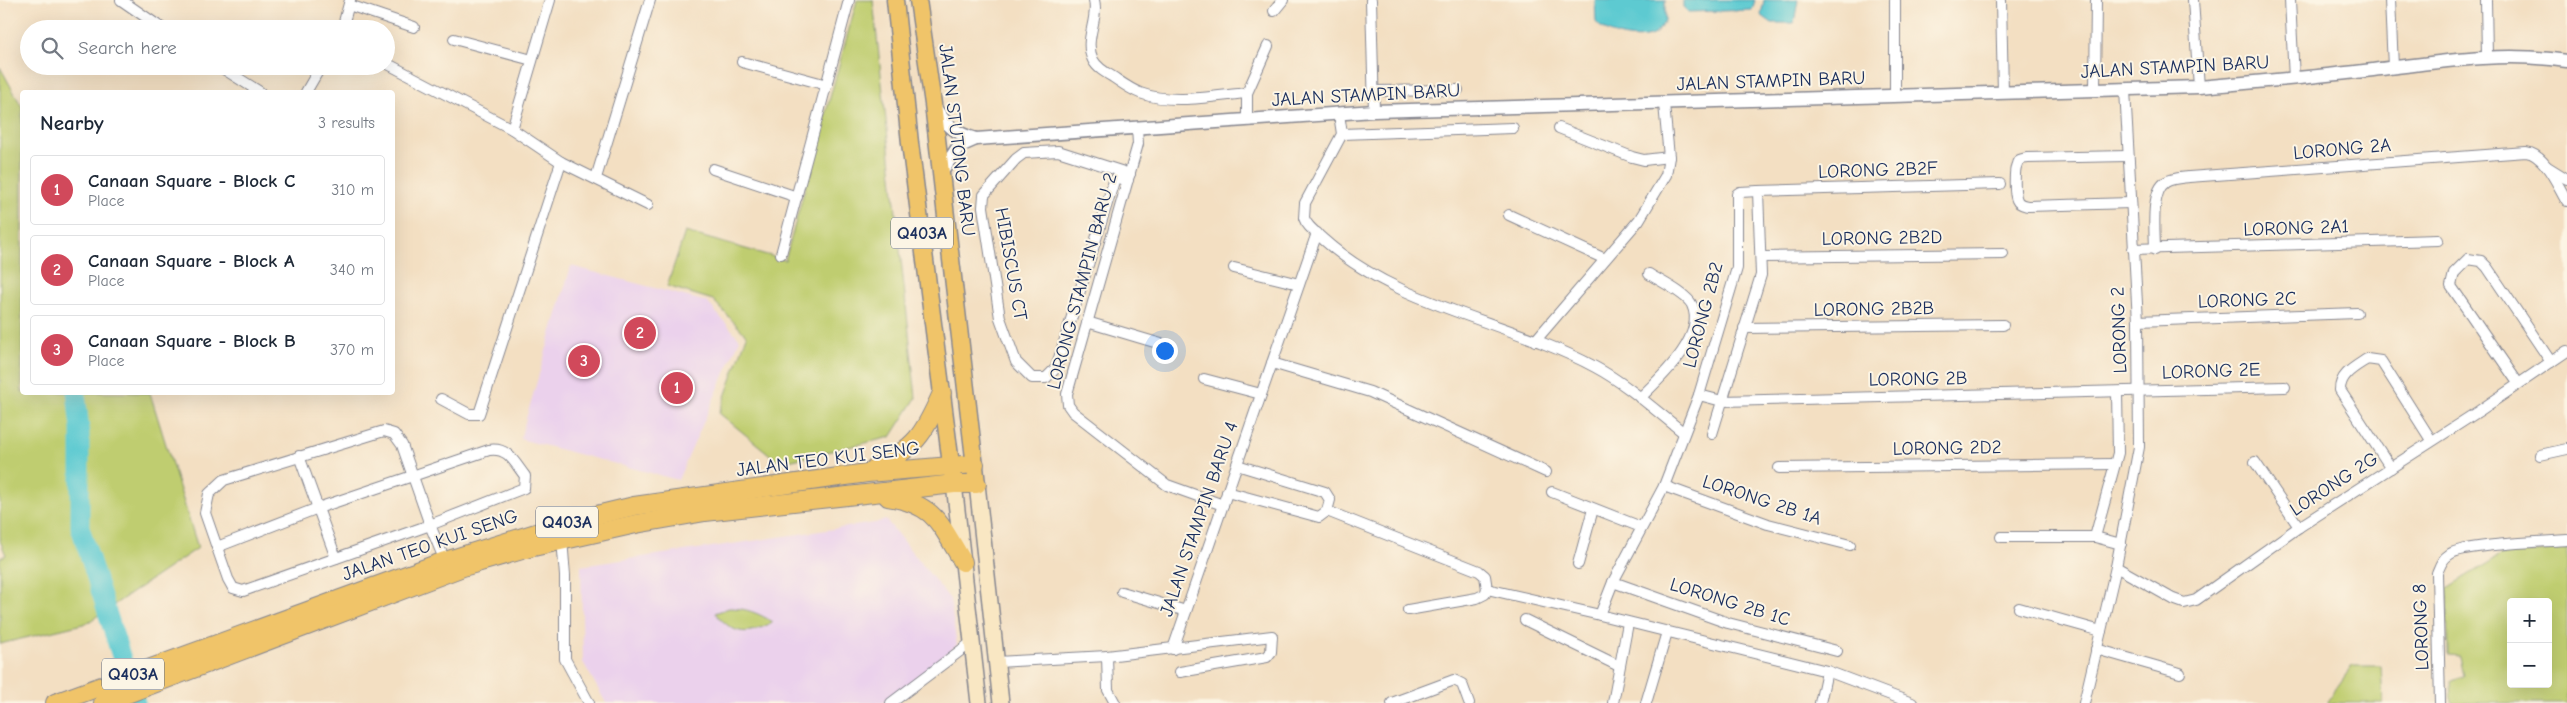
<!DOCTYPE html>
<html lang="en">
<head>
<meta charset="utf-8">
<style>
	:root { --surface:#fff; --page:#f6f6f7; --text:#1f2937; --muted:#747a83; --line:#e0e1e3; --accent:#d1495b }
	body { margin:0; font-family:"Comic Neue",sans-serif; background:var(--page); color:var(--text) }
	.controls { position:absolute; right:15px; bottom:15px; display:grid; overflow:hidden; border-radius:5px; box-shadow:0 5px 20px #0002 }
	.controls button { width:45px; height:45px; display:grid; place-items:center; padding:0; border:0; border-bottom:1px solid var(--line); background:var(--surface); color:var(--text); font:25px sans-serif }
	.you { position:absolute; left:1164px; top:350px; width:18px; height:18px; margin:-12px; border:4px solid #fff; border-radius:50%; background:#1a73e8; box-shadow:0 0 0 8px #1a73e833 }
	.badge { display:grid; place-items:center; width:32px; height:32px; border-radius:50%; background:var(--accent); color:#fff; font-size:16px; font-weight:700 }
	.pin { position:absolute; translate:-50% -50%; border:2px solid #fff; box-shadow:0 1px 5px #0006 }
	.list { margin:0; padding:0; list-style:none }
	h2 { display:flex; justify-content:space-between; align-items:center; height:65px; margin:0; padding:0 20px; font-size:21px }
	h2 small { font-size:16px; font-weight:400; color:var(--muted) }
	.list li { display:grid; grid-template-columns:32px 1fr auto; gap:15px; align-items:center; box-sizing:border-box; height:70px; margin:0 10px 10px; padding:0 10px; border:1px solid var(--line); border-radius:5px }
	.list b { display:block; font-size:19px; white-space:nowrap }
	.list p { margin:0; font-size:16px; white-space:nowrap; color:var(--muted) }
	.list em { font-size:16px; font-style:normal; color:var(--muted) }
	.icon { flex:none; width:28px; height:28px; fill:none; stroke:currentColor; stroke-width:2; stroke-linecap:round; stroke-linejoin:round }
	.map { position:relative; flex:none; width:2567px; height:703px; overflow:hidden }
	.search { position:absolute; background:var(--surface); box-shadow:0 5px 20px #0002; left:20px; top:20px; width:375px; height:55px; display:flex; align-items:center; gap:12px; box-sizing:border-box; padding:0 18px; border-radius:28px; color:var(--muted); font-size:19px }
	.panel { position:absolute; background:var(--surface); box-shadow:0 5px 20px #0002; left:20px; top:90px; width:375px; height:305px; border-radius:5px }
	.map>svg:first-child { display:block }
	.built { fill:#ebd1ec }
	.green { fill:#bfcd6f; stroke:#6d7e66; fill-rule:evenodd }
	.water { fill:#5dcad1; stroke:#3c7c98 }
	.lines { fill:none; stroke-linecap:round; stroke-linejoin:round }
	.river { stroke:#5dcad1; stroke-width:19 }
	.minor-casing { stroke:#878790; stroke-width:12 }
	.tertiary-casing { stroke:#878790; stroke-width:15 }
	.secondary-casing { stroke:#878790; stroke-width:18 }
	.primary-casing { stroke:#878790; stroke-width:19 }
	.trunk-casing { stroke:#878790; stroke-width:20 }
	.minor { stroke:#fff; stroke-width:10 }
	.tertiary { stroke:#fff; stroke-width:12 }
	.secondary { stroke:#f9e7c3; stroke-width:15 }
	.primary { stroke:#f0c469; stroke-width:16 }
	.trunk { stroke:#f0c469; stroke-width:18 }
	.labels { text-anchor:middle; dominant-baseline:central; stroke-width:4; stroke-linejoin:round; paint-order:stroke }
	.shield { fill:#fcf5e5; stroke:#5e6a86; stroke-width:1 }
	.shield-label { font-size:18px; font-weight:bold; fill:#1b2f5e }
	.street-label { font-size:19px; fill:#1b2f5e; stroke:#fcf5e5 }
</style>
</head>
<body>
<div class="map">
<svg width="2567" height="703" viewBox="0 0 2567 703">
	<rect width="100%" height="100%" fill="#fcf5e5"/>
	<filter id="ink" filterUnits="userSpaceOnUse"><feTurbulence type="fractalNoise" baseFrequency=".02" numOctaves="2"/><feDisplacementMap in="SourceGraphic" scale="10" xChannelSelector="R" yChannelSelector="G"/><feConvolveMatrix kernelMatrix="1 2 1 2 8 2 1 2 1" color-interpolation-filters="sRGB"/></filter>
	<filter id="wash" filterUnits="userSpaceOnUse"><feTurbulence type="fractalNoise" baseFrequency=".0096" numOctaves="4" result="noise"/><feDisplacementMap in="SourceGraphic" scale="20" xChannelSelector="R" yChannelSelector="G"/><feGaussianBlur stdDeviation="1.12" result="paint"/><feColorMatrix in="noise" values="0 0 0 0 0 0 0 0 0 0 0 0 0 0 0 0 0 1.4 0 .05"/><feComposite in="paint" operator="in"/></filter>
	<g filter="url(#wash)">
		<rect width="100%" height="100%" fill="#f3dfc2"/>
		<!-- built -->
		<g class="built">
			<polygon points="571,266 707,302 740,339 678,480 520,439"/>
			<polygon points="886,520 950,599 957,645 883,703 606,703 583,662 581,566 875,523"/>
		</g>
		<!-- green -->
		<g class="green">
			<polygon points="857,0 873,0 916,398 891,437 780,463 719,413 747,336 713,300 667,286 685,232 785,260"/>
			<polygon points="0,67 22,107 22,392 150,393 198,548 87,623 0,644 0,558 6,555 0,541"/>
			<path d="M2567 549V703H2452L2451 681 2464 677 2460 656 2448 655 2447 588 2501 555ZM2511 602H2548V684H2511Z"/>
			<path d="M729 608C746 608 758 613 773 622 747 636 735 636 715 613Z"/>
			<polygon points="2352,666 2381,666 2383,703 2326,703"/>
		</g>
		<!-- water -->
		<g class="water">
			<path d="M1595 0H1665V20C1663 25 1660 29 1656 33 1642 43 1606 36 1596 22Z"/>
			<polygon points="1683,0 1755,0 1752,10 1688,12 1683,7"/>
			<polygon points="1764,0 1798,0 1794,23 1772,23 1761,15"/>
		</g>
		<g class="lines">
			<!-- river -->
			<polyline class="river" points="76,392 80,429 80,527 136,703"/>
		</g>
	</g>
	<g filter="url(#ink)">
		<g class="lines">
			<!-- minor casing -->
			<g class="minor-casing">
				<g id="minor">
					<polyline points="121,0 163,29"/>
					<path d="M1094 0C1099 20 1083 40 1093 60 1097 68 1106 73 1113 77 1122 83 1130 89 1140 93 1172 105 1214 96 1247 93L1268 46"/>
					<polyline points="1371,0 1374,111"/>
					<polyline points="1895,0 1895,95"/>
					<polyline points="2001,0 2003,92"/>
					<polyline points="2193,0 2199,87"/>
					<polyline points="2290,0 2294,79"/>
					<polyline points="2390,0 2393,67"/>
					<polyline points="2486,0 2487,56"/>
					<polyline points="349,5 414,27"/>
					<polyline points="1274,11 1283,0"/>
					<polyline points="342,29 350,0"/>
					<polyline points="454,39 532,60"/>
					<polyline points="742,62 827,85"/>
					<polyline points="386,63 512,129 561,162 479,414 469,414 441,399"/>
					<polyline points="219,66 260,92"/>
					<polyline points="2095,90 2096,0"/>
					<polyline points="1374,91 1458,90"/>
					<polyline points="306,92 321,66"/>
					<path d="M1339 114 1342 134 1305 203 1304 218C1307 227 1317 233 1324 240 1400 308 1508 320 1595 367 1627 384 1656 411 1684 433"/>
					<polyline points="1247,120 1247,93"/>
					<polyline points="1137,128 1138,144 1067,394 1068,405 1073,412 1167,485 1223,505"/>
					<polyline points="1559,128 1632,157 1644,160 1669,157"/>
					<polyline points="512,129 550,0"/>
					<polyline points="1342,134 1513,128"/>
					<path d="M2128 156 2027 158C2022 159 2018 159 2017 164 2014 170 2014 194 2017 200 2019 205 2024 205 2028 206L2131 203"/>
					<polyline points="561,162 648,205"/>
					<polyline points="2546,166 2567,179"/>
					<polyline points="713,169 797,197"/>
					<polyline points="596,178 650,0"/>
					<polyline points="1128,180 1117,178 1114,181 1056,368 1046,378 1032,378 1016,362 1000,318 983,207 984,195 1016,159 1024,153 1058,151 1130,174"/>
					<polyline points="1509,215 1605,259"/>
					<polyline points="2133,249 2438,240"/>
					<path d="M2155 250C2155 233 2150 191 2166 182 2173 178 2182 178 2189 177L2526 152C2545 154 2558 186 2567 201"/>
					<polyline points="781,254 849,0"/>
					<polyline points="1761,257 2003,254"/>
					<polyline points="1234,268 1299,284"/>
					<polyline points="2138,321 2357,313"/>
					<polyline points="1087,322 1161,344"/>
					<polyline points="1744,328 2003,325"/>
					<polyline points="1535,341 1639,220 1666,175 1669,157 1664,104"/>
					<polyline points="1272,363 1370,392 1546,472"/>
					<polyline points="1204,379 1261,394"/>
					<polyline points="2518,383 2451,286 2454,273 2468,259 2481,261 2487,267 2551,362"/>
					<polyline points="1699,395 1722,401 2285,387"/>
					<path d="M1640 398C1659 379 1707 337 1692 305 1687 294 1660 281 1649 274"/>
					<polygon points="384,431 394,434 402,445 430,525 243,591 233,588 228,579 205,513 209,494 224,480"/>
					<polyline points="1712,434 1761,275 1758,191"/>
					<polyline points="2540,455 2567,449"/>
					<polyline points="299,456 336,558"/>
					<polyline points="2255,462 2299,527"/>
					<polyline points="1779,468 2115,464"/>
					<path d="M2391 468 2340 390C2340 374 2355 367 2367 359L2381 361 2431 440"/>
					<polyline points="1664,486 1768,524 1850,545"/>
					<polyline points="1227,492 1319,517 1327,511 1330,500 1325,492 1237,465"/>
					<polyline points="1552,492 1641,527"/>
					<polyline points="1327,511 1479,571 1485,576 1487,589"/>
					<polyline points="2001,537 2095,537 2121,544"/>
					<polyline points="2095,537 2118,453 2117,392"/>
					<polyline points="562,539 565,576 565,659 589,703"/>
					<path d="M217 547 318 508 489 450C508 447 514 462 525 476L524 488 430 525 445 561"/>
					<polyline points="1578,564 1593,509"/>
					<polyline points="2116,567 2173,599 2184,603 2196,600 2299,527 2479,411 2567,351"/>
					<polyline points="1613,582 1728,623 1837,651"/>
					<polyline points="1487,589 1600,615"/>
					<polyline points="1122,592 1186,611"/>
					<polyline points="2019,608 2101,631"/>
					<polyline points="1408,610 1477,598 1485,594 1487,589"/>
					<polyline points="1525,620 1619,666"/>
					<polyline points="1173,649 1317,233"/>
					<polyline points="2096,649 2180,673"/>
					<polyline points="1107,656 1108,690 1115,703"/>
					<polyline points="997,662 1107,656 1272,636 1271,652 1267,657 1180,672"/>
					<polyline points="1827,671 1912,703"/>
					<polyline points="891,703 972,642"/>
					<polyline points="1392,703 1454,680 1462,684 1469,703"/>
					<polyline points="1613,703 1628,623"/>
					<polyline points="1646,703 1667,632"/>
					<polyline points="1820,703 1827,671 1600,615 1613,582 1664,486 1699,395 1737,268 1737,194 1740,192 1758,191 2000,184"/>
					<polyline points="2084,703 2116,567 2139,447 2138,321 2125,90"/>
					<path d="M2440 703 2437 573C2440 566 2442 559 2450 554 2465 544 2544 542 2567 540"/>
				</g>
			</g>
			<!-- tertiary casing -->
			<g class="tertiary-casing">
				<g id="tertiary">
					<path d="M934 106C946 125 954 133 976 139L1374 111 2199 87C2257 82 2315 77 2373 70 2438 62 2502 51 2567 61"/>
					<polyline points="940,174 958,147 976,139"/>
				</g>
			</g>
			<!-- secondary casing -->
			<g class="secondary-casing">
				<g id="secondary">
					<polyline points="954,484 979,703"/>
					<polyline points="977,484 1001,703"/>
				</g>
			</g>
			<!-- primary casing -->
			<g class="primary-casing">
				<g id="primary">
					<polyline points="895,0 910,143 953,480"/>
					<polyline points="918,0 933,104 977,484"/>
				</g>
			</g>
			<!-- trunk casing -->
			<g class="trunk-casing">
				<g id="trunk">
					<path d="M874 469C916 447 923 436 942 393"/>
					<path d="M888 497C935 504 940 524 963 562"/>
					<polyline points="55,703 445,561 584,518 634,506 867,473 975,464"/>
					<polyline points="103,703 463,567 529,548 636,524 705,512 954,484 977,484"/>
				</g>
			</g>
			<!-- minor -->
			<use href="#minor" class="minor"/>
			<!-- tertiary -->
			<use href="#tertiary" class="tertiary"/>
			<!-- secondary -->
			<use href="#secondary" class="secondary"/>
			<!-- primary -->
			<use href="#primary" class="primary"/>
			<!-- trunk -->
			<use href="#trunk" class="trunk"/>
		</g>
	</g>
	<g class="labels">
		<!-- shield labels -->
		<g class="shield">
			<rect x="891" y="217.5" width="62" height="31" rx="4"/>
			<rect x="536" y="506.5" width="62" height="31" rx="4"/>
			<rect x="102" y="658.5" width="62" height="31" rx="4"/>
		</g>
		<g class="shield-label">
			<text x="922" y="233">Q403A</text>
			<text x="567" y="522">Q403A</text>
			<text x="133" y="674">Q403A</text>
		</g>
		<!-- street labels -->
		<g class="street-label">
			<text transform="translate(2175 67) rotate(-3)">JALAN STAMPIN BARU</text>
			<text transform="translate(1771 81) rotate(-2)">JALAN STAMPIN BARU</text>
			<text transform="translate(1366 95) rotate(-3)">JALAN STAMPIN BARU</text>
			<text transform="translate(957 140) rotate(83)">JALAN STUTONG BARU</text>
			<text transform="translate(2342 149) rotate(-5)">LORONG 2A</text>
			<text transform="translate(1878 170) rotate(-2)">LORONG 2B2F</text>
			<text transform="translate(2296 228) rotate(-2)">LORONG 2A1</text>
			<text transform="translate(1882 238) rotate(-1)">LORONG 2B2D</text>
			<text transform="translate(1011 264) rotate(80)">HIBISCUS CT</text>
			<text transform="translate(1082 281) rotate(-75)">LORONG STAMPIN BARU 2</text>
			<text transform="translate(2247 300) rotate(-2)">LORONG 2C</text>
			<text transform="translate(1874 309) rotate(-1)">LORONG 2B2B</text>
			<text transform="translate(1703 315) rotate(-75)">LORONG 2B2</text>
			<text transform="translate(2119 330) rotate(-92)">LORONG 2</text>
			<text transform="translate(2211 371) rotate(-2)">LORONG 2E</text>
			<text transform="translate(1918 379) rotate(-1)">LORONG 2B</text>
			<text transform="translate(1947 448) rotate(-1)">LORONG 2D2</text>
			<text transform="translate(828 459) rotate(-7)">JALAN TEO KUI SENG</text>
			<text transform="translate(2334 484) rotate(-33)">LORONG 2G</text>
			<text transform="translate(1762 500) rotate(18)">LORONG 2B 1A</text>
			<text transform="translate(1199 519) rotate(-71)">JALAN STAMPIN BARU 4</text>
			<text transform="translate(430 545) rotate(-19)">JALAN TEO KUI SENG</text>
			<text transform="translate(1730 602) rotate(17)">LORONG 2B 1C</text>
			<text transform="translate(2421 627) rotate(-92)">LORONG 8</text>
		</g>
	</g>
</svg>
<div class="controls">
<button>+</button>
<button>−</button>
</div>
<div class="you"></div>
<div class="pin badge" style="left:677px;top:388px">1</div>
<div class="pin badge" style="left:640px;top:333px">2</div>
<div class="pin badge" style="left:584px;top:361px">3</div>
<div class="search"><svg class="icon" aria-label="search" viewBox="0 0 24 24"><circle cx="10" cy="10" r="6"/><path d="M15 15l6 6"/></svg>Search here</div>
<section class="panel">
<h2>Nearby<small>3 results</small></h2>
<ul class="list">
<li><span class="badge">1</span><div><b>Canaan Square - Block C</b><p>Place</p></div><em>310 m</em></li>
<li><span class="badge">2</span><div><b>Canaan Square - Block A</b><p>Place</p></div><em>340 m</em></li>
<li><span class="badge">3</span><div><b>Canaan Square - Block B</b><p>Place</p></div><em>370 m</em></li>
</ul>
</section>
</div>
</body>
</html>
